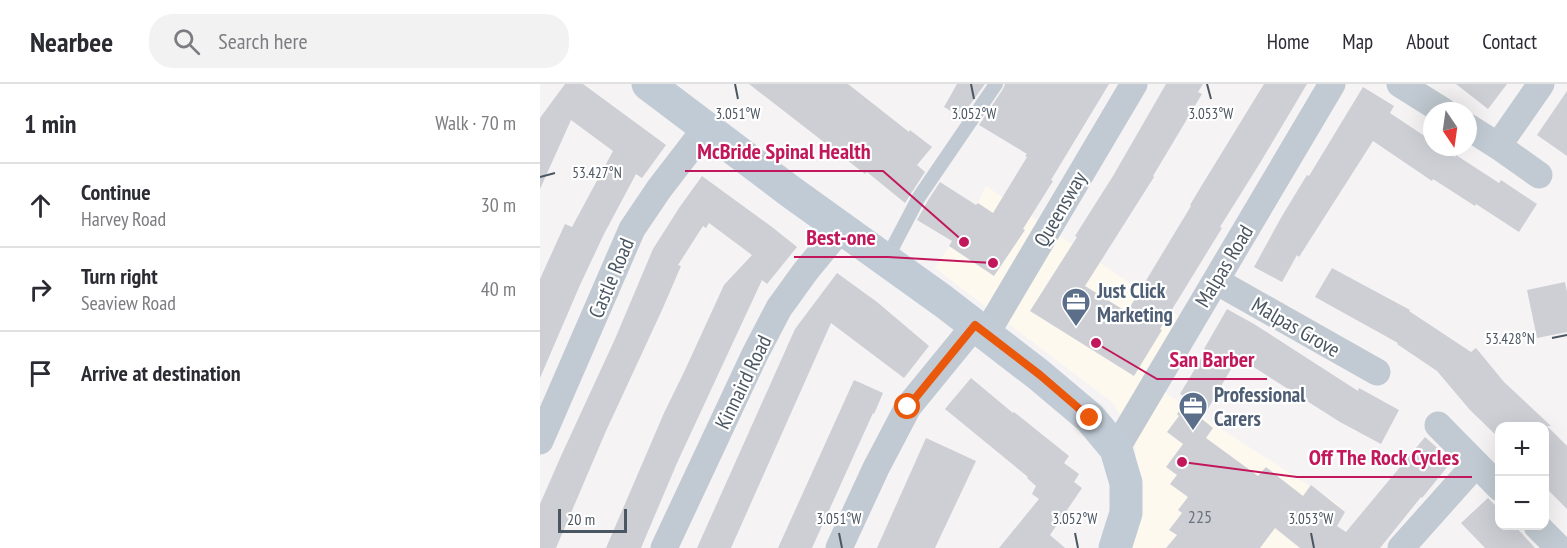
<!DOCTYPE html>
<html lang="en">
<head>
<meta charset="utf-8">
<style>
	:root { --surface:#fff; --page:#f2f2f3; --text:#2b2b33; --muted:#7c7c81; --line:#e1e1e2 }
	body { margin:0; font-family:"PT Sans Narrow",sans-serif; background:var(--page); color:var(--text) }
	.controls { position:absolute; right:18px; bottom:18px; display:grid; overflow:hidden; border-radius:12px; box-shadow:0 6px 24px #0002 }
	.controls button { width:54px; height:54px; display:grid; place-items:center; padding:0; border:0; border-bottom:2px solid var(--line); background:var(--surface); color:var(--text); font:30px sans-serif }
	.compass { position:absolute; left:883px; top:18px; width:54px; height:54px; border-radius:50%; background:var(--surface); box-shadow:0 6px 24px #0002; rotate:167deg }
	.scale { position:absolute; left:18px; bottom:15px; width:69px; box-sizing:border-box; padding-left:6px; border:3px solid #4a5661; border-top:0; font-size:16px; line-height:21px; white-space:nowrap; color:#4a5661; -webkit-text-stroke:4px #fff; paint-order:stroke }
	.stop { position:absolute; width:18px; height:18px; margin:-14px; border:4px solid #ea580c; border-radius:50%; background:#fff }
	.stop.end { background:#ea580c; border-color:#fff; box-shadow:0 2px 6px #0008 }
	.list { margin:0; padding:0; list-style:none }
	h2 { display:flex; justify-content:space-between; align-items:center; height:78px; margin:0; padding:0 24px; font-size:26px }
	h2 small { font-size:20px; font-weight:400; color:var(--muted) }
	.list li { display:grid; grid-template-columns:39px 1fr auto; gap:18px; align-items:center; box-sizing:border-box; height:84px; padding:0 24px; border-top:2px solid var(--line) }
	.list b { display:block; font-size:22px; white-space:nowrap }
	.list p { margin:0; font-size:20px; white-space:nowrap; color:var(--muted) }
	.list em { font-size:20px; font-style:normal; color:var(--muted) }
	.icon { flex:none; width:33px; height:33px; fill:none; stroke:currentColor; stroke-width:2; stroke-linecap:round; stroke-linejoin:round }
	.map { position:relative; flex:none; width:1027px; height:464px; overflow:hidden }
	header { display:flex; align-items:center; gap:36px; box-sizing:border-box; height:84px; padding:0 30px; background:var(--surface); border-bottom:2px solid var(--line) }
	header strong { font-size:28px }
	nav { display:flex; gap:33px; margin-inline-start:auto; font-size:21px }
	.search { width:420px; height:54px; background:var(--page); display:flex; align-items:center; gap:15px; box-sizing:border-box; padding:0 21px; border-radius:24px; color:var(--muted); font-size:22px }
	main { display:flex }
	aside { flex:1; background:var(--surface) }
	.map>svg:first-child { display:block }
	.commercial { fill:#fdf9ef }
	.building { fill:#cdcfd5 }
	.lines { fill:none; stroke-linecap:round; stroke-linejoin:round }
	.lane { stroke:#c1cad2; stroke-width:14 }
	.street { stroke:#c1cad2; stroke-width:27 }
	.secondary { stroke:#c1cbd6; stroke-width:33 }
	.route { stroke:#ea580c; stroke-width:8 }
	.ticks { fill:none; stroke:#4a5661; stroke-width:2 }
	.labels { text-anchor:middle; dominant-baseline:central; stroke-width:4.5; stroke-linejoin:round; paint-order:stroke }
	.number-label { font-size:18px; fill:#6b747e }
	.street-label { font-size:21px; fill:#4a5661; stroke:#fff }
	.service-label { font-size:21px; font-weight:bold; fill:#4e5e75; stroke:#fff; text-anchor:start }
	.ticks-label { font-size:15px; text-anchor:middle; fill:#4a5661; stroke:#fff; stroke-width:4.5; stroke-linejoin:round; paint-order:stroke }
	.leader { fill:none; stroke:#c2185b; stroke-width:2 }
	.callout-dot { fill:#c2185b; stroke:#fff; stroke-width:2 }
	.callout-label { font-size:22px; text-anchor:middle; font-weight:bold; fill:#c2185b; stroke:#fff; stroke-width:4.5; stroke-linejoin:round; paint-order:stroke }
</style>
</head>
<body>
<header>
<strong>Nearbee</strong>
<div class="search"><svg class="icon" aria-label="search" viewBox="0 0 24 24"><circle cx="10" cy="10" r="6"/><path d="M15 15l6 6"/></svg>Search here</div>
<nav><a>Home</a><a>Map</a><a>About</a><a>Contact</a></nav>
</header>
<main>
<aside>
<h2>1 min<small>Walk · 70 m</small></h2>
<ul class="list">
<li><svg class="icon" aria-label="ahead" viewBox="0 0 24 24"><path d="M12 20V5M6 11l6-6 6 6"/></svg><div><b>Continue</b><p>Harvey Road</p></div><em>30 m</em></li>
<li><svg class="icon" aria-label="right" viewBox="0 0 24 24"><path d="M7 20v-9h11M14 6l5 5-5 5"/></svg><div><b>Turn right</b><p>Seaview Road</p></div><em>40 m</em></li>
<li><svg class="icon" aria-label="arrive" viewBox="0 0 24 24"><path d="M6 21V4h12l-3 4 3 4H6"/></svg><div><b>Arrive at destination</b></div></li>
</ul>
</aside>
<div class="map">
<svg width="1027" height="464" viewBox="0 0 1027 464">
	<rect width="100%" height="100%" fill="#f5f3f3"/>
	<!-- commercial -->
	<polygon class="commercial" points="446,102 640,233 601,293 799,421 763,464 582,464 599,435 595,359 573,319 395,184 438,119"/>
	<!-- building -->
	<g class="building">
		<polygon points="25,0 43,0 126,61 102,94 96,90 64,150 40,201 0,294 0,195 25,140 32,143 73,67 31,36 0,105 0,34"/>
		<polygon points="209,0 308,0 369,48 370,46 392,63 377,81 385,88 365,119 327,88 325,90"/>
		<polygon points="417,0 445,0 421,33 404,23"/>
		<polygon points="465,0 569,0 511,96 513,97 483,145 485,146 454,192 409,162 412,157 377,136 387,118 400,98 436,121 438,119 453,129 487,73 485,72 487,70 439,41 463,5"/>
		<polygon points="626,0 663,0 658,8 662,10 613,92 614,93 545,202 587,228 651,122 650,121 662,101 724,0 767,0 720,79 680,143 682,144 620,245 622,246 594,292 490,227 537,153 535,152 573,92"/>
		<polygon points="916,0 967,0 948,25"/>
		<polygon points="823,3 854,22 850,29 892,57 892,63 900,63 915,73 916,71 959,99 961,96 997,120 979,148 936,120 935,122 893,95 892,97 833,57 759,173 757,171 742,198 714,183 742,132 767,91 769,92"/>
		<polygon points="1027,7 1027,72 997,51"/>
		<polygon points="162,92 232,143 257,163 227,200 222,196 137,379 101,464 66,464 124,329 145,286 184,201 212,171 169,139 166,144 163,142 138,181 141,182 122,226 66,347 16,464 0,464 0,420 21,372 75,255 113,165 139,124"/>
		<polygon points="792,184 870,226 869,227 931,268 936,264 964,298 1011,342 1007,342 1027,362 1027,425 1005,403 1005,342 960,342 960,355 930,326 897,287 857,260 858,259 775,213"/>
		<polygon points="297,189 337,218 389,262 364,294 291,239 191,464 157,464 255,245"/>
		<polygon points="1025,198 1027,208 1027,248 997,254 987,206"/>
		<polygon points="687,225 714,240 818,307 819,304 859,326 841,360 800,338 698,273 662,335 673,344 666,354 718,392 726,383 763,412 771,401 805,428 797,442 806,448 885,353 912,377 882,414 881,413 840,464 760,464 735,444 720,464 626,464 637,451 629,446 642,429 638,426 648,413 630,400 637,391 626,383 643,360 627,348 639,332 637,330 648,315 640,310 666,266 664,265"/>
		<polygon points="431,294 473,329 474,328 529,372 524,379 539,390 534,398 542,404 510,451 525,464 459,464 499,415 492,410 496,402 487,394 488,393 405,325"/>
		<polygon points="314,296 343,309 334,330 333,329 272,464 238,464"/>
		<polygon points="386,354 436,377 395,464 337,464"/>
		<polygon points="948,414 960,426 960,441 974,441 995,464 945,464 921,439"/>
	</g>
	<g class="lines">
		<!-- lane -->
		<polyline class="lane" points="346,176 379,113 456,0"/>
		<!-- street -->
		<g class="street">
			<polyline points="860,0 903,27"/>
			<polyline points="928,43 958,62 999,91"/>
			<polyline points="958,62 1001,0"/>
			<polyline points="676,197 837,288"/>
			<polyline points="446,250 594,0"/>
			<polyline points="898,341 960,404"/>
			<polyline points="0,357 92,145 119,105 166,44"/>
			<polyline points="576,365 792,0"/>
			<polyline points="997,442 1019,464"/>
			<polyline points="124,464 215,270 239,224 265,188 301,144"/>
			<polyline points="299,464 336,384 368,323 435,241"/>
			<polyline points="861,464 936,380"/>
		</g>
		<!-- secondary -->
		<polyline class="secondary" points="108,0 251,108 403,217 499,291 550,334 576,365 586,399 586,429 575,464"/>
	</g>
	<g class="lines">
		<!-- route -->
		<polyline class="route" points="368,323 435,241 500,291 550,334"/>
	</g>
	<!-- ticks -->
	<path class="ticks" d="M195 0 198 15M431 0 434 15M667 0 671 15M0 93 15 89M1012 254 1027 251M299 449 302 464M535 449 538 464M771 449 774 464"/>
	<!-- icons -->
	<defs>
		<g id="office-pin" transform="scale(1.5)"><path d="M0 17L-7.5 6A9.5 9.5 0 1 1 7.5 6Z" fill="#5c6f8a" stroke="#fff"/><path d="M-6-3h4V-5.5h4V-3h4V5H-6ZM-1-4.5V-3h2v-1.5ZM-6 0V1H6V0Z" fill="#fff"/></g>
	</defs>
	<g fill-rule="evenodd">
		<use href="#office-pin" x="536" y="218"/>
		<use href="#office-pin" x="653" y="322"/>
	</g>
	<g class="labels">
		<!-- number labels -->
		<g class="number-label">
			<text x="660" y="432">225</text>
		</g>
		<!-- street labels -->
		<g class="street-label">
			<text transform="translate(520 125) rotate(-60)">Queensway</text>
			<text transform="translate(684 182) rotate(-59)">Malpas Road</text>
			<text transform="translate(71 194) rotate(-67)">Castle Road</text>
			<text transform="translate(756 243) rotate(30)">Malpas Grove</text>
			<text transform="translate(203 298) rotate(-64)">Kinnaird Road</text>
		</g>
		<!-- service labels -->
		<g class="service-label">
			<text x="557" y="206">Just Click<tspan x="557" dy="24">Marketing</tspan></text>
			<text x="674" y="310">Professional<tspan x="674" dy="24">Carers</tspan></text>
		</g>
	</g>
	<g class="ticks-label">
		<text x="198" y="35">3.051°W</text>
		<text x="434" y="35">3.052°W</text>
		<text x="671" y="35">3.053°W</text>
		<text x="57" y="94">53.427°N</text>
		<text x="970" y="260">53.428°N</text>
		<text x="299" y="440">3.051°W</text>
		<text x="535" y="440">3.052°W</text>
		<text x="771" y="440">3.053°W</text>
	</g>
	<!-- callouts -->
	<path class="leader" d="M424 158L343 87H145M453 179L348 173H254M556 259L617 295H727M642 378L757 393H932"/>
	<g class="callout-dot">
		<circle cx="424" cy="158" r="6"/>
		<circle cx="453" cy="179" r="6"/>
		<circle cx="556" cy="259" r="6"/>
		<circle cx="642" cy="378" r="6"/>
	</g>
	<g class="callout-label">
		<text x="244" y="75">McBride Spinal Health</text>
		<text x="301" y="161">Best-one</text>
		<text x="672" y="283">San Barber</text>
		<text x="844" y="381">Off The Rock Cycles</text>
	</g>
</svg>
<div class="controls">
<button>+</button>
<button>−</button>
</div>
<svg class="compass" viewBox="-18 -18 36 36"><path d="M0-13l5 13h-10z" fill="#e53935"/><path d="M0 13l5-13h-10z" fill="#7c7c81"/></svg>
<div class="scale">20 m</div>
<div class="stop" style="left:368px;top:323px"></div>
<div class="stop end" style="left:550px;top:334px"></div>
</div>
</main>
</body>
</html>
